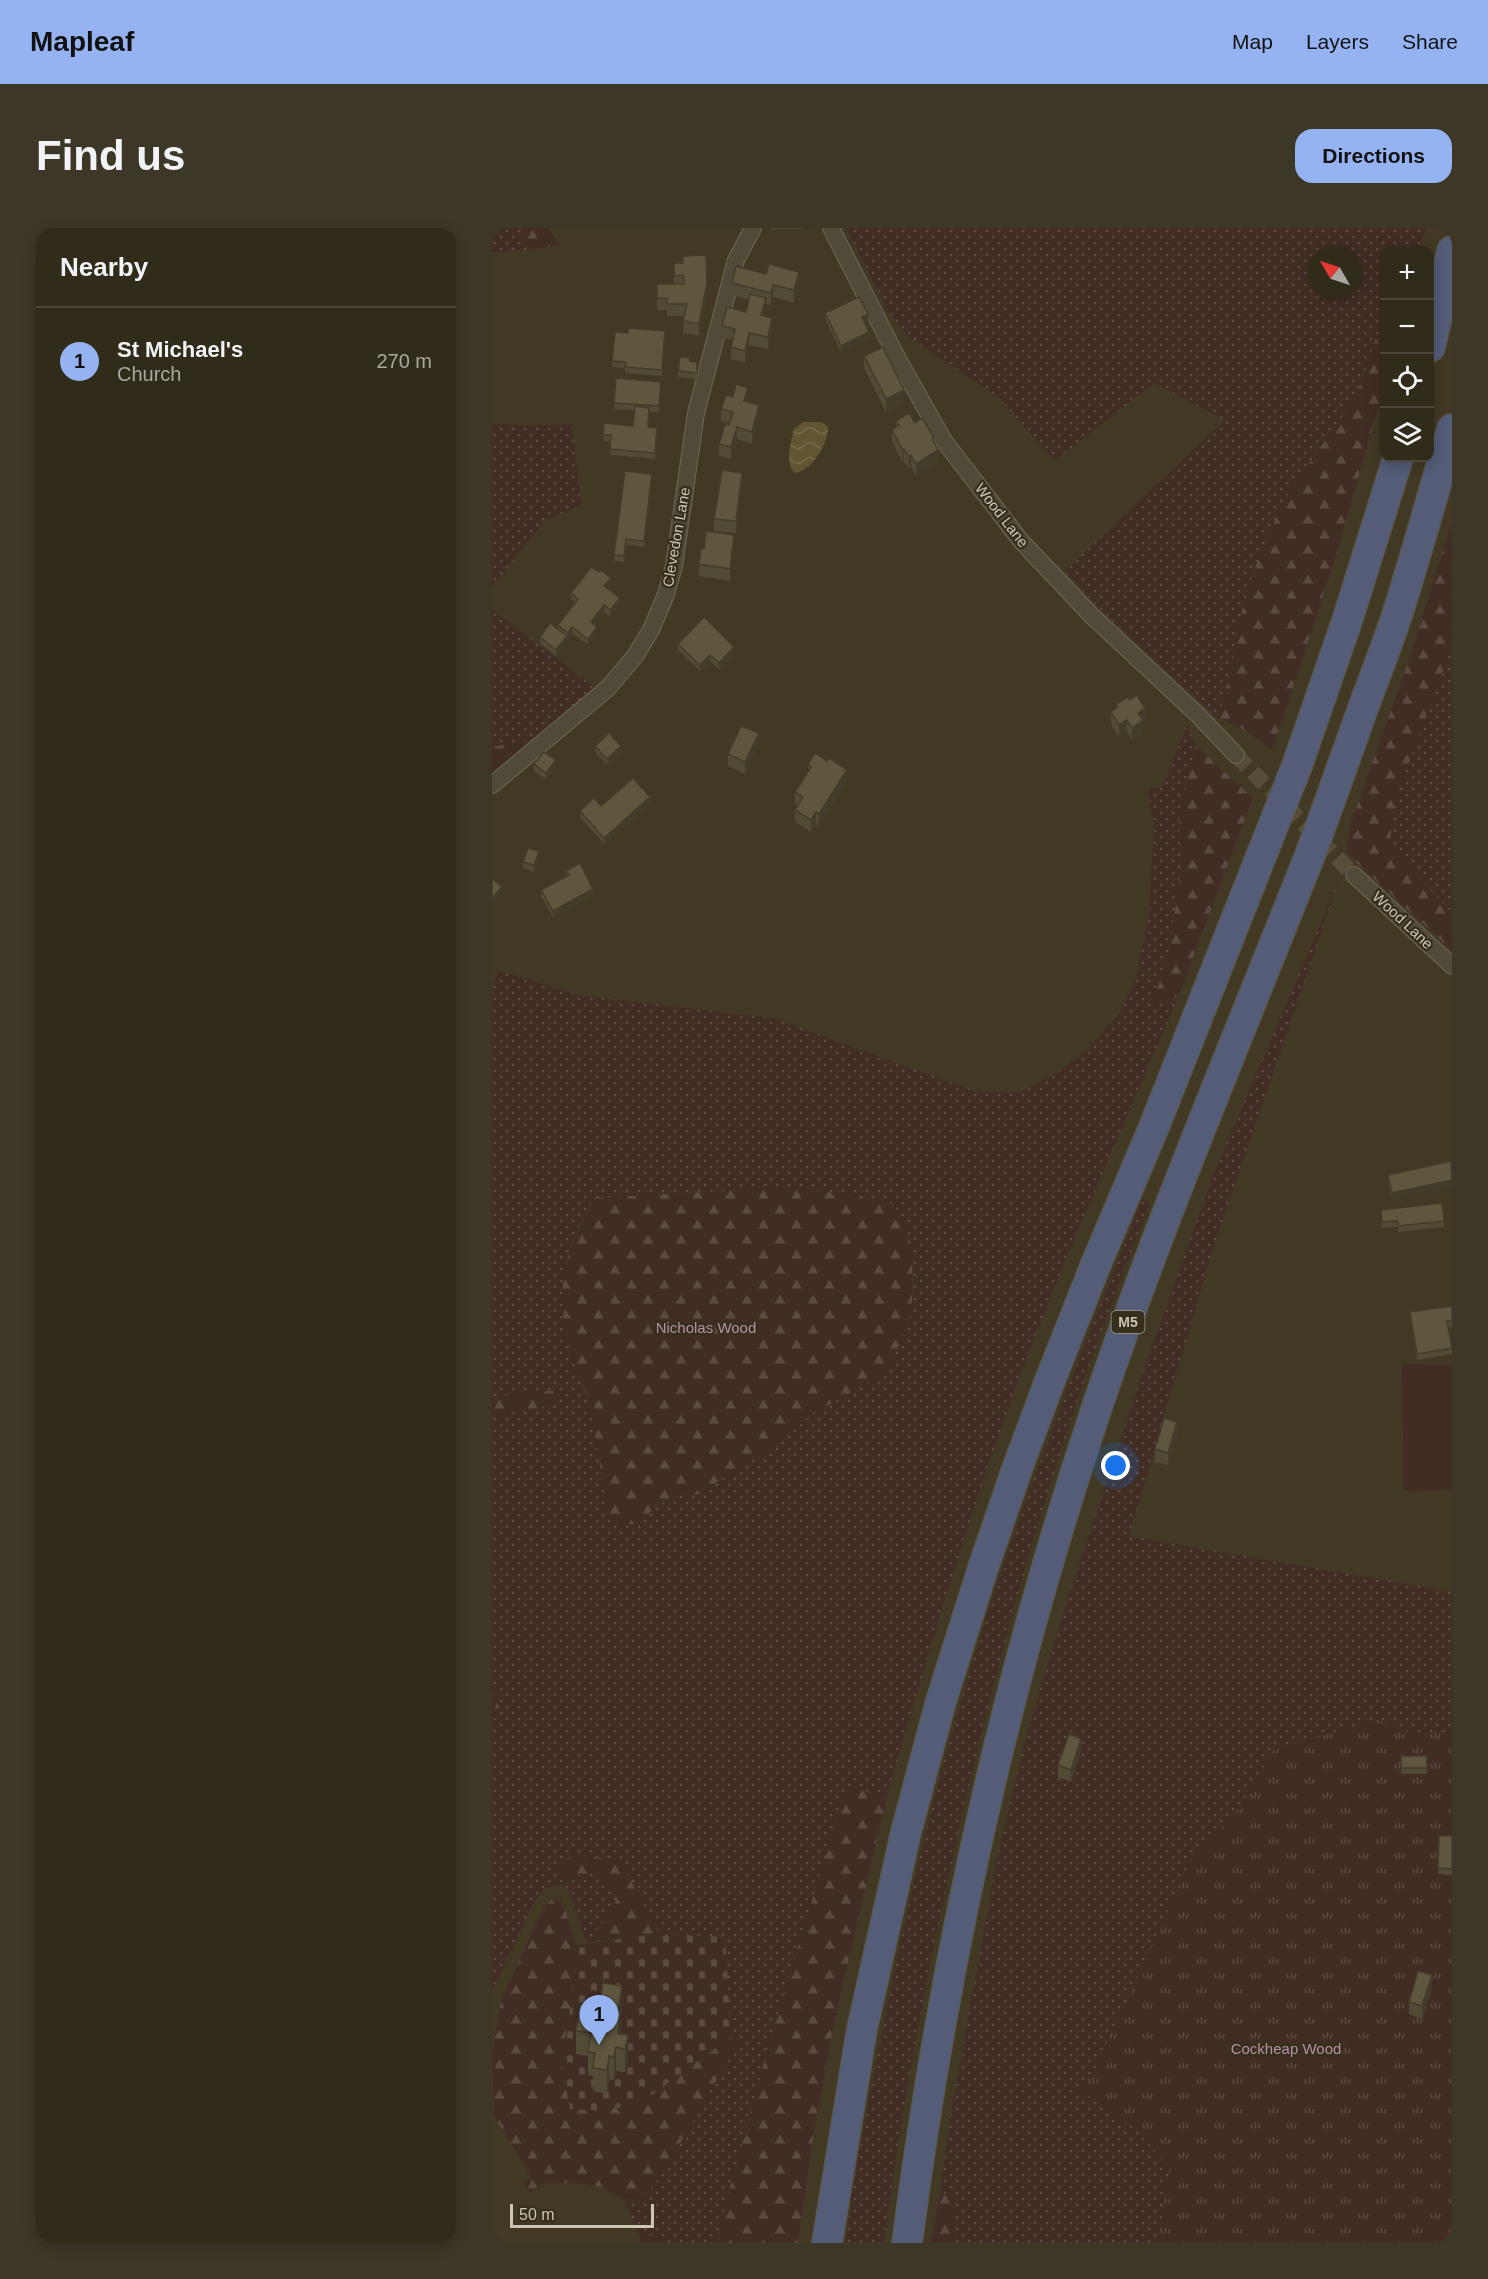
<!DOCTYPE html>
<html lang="en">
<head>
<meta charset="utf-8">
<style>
	:root { --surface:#312b1a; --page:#3d3727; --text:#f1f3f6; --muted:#a8a7a2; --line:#4c4739; --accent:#95b2f1 }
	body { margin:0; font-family:Arial,sans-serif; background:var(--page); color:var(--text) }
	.controls { position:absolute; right:18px; top:18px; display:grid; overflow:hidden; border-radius:12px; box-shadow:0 3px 15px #0003 }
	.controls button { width:54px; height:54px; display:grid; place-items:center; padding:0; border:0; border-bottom:2px solid var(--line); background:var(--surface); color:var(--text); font:30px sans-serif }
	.compass { position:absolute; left:816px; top:18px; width:54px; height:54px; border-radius:50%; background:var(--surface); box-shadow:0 3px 15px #0003; rotate:309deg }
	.scale { position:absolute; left:18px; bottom:15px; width:144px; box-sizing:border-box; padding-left:6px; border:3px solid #cbc6b4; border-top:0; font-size:16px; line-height:21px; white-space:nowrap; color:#cbc6b4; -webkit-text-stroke:4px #352f1c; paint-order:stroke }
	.you { position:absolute; left:624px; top:1238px; width:21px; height:21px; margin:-15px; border:4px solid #fff; border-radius:50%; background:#1a73e8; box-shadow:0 0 0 9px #1a73e833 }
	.badge { display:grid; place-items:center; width:39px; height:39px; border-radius:50%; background:var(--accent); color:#111; font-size:20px; font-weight:700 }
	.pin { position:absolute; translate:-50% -50px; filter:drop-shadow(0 2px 3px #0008) }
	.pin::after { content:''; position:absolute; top:32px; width:21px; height:18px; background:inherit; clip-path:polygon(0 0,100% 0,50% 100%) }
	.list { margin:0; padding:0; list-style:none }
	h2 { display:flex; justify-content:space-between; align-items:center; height:78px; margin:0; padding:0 24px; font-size:26px }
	h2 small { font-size:20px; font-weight:400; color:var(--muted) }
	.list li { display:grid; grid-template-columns:39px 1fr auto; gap:18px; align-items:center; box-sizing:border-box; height:108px; padding:0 24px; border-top:2px solid var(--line) }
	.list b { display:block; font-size:22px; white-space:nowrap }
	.list p { margin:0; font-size:20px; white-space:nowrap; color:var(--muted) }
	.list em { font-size:20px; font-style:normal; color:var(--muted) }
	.icon { flex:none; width:33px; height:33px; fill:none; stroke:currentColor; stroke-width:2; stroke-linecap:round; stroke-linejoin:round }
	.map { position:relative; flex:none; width:960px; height:2015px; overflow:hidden; border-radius:18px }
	header { display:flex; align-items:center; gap:36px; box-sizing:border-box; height:84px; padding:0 30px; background:var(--accent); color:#111 }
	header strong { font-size:28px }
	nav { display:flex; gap:33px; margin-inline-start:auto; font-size:21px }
	.intro { display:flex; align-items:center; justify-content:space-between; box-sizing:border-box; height:144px; padding:0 36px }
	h1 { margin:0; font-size:42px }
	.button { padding:15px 27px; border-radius:18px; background:var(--accent); color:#111; font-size:21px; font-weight:700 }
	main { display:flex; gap:36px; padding:0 36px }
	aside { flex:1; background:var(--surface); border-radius:18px; box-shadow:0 3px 15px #0003 }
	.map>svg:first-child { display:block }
	.grass { fill:url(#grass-dots); fill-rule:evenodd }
	.forest { fill:url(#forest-firs) }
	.cemetery { fill:url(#cemetery-stones); fill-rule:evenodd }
	.park { fill:url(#park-tufts) }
	.pitch { fill:#422d25 }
	.water { fill:url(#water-waves) }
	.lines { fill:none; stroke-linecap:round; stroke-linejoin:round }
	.minor-tunnel { stroke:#564e39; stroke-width:16; stroke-dasharray:16 8; stroke-linecap:butt }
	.minor-casing { stroke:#6e6856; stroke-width:18 }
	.motorway-casing { stroke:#5b5542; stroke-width:32 }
	.minor { stroke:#504a38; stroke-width:16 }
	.motorway { stroke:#545c77; stroke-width:30 }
	.wall { fill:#514a34 }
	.shaded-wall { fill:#423c2b }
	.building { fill:#5e563d; stroke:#423c2b; stroke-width:1.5 }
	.labels { text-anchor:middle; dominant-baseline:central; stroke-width:4.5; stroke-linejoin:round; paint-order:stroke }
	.shield { fill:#352f1c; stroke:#9e9986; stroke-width:1.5 }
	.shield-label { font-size:14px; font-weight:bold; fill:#cbc6b4 }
	.street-label { font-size:15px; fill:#cbc6b4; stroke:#352f1c }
	.park-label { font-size:15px; fill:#b68fa6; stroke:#352f1c }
</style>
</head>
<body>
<header>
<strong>Mapleaf</strong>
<nav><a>Map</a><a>Layers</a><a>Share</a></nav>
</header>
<div class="intro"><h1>Find us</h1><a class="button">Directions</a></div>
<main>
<aside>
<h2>Nearby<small></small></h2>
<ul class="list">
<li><span class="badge">1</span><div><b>St Michael's</b><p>Church</p></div><em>270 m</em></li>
</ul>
</aside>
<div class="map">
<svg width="960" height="2015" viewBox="0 0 960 2015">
	<defs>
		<pattern id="grass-dots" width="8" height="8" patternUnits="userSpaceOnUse" patternTransform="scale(1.5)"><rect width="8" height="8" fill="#422d25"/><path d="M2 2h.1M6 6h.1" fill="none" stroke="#5c4a42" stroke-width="1.8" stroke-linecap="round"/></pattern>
		<pattern id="forest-firs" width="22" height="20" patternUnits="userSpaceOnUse" patternTransform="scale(1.5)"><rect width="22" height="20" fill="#422d25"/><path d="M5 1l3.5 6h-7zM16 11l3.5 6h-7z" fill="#5c4a42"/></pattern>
		<pattern id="cemetery-stones" width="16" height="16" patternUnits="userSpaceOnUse" patternTransform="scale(1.5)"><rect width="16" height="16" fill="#422d25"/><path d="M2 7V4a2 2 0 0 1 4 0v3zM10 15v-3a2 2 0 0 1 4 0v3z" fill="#5c4a42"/></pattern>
		<pattern id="park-tufts" width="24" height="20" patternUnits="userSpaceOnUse" patternTransform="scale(1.5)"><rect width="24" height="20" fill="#422d25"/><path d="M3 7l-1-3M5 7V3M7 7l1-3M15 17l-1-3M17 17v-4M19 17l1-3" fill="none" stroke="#5c4a42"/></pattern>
		<pattern id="water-waves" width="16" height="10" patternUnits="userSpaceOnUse" patternTransform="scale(1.5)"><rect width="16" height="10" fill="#625531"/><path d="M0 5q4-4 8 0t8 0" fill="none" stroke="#776c4c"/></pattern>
	</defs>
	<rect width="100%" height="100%" fill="#413923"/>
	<!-- grass -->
	<g class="grass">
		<polygon points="0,0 29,0 36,22 0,24"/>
		<path d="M354 0H934L928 22H892V110L885 108 864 169 798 262 782 295 761 345 743 408 740 441 726 490 607 380 574 342 733 192 662 155 563 233 506 169 416 108 398 86ZM825 27H861V63H825Z"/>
		<polygon points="0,196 35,198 80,196 89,277 53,292 0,359"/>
		<polygon points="0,381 105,461 38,512 0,519"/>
		<polygon points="960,418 960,685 897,617 906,564"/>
		<path d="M695 497 704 518 687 584 689 641 676 730 660 776 686 769C639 880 589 991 545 1103 486 1255 440 1411 395 1568L354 1560 277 1816 223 2015H170L168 2009 147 2006 131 1971 147 1973 245 1816 239 1809 233 1709 168 1706 127 1633 65 1641 76 1650C83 1648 92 1645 100 1646 113 1646 128 1663 123 1676 118 1688 102 1705 94 1715L77 1663 71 1657 54 1660 43 1672 0 1763V1491L9 1489 0 1453V1188L67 1176 65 1163 0 1169V770L5 742 91 768 281 790 482 863 527 865 566 844 593 824 628 785 643 753 657 687 662 594 655 562 671 558ZM308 959 401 976 413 994 420 1022 421 1053 420 1075 415 1099 403 1126 370 1159 321 1185 285 1218 249 1238 207 1266 194 1265 182 1269 165 1278 144 1296 100 1187C96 1168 87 1152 82 1134 72 1098 66 1062 77 1025 82 1006 93 988 101 970Z"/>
		<polygon points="848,650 721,1020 637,1308 960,1364 960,1504 918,1504 886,1492 782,1521 742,1588 701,1628 603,1841 589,1863 645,1902 679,1940 673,1963 668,2015 464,2015 462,1959 447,1970 460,1879 506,1626 536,1502 577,1367 648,1153 720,950"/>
		<path d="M651 970 659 975C571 1190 507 1415 458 1642 431 1766 408 1890 392 2015H354C360 1957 372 1899 383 1842 415 1665 460 1488 518 1318 559 1200 605 1085 651 970Z"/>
	</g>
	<!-- forest -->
	<g class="forest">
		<polygon points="29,0 56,0 68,17 36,22"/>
		<polygon points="885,107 892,110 892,159 844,328 780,522 753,502 726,490 740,441 743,408 761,345 782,295 798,262 864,169"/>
		<polygon points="960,294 960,418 906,564 897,617 960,685 960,722 867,637 855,623 857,600 914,441"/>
		<polygon points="38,512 0,546 0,519"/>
		<polygon points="704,518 761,570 686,769 660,776 676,730 689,641 687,584"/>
		<polygon points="308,959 401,976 413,994 420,1022 420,1075 415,1099 403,1126 393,1141 370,1159 321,1185 285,1218 249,1238 207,1266 194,1265 182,1269 165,1278 144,1296 119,1297 96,1170 82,1137 72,1097 70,1074 71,1050 77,1024 101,970"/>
		<polygon points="65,1162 67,1176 0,1188 0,1169"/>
		<polygon points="0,1453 9,1489 0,1491"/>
		<polygon points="354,1559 395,1568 344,1785 323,1897 306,2015 223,2015 277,1816"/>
		<path d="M81 1627 127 1632 168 1706 94 1715C101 1706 119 1686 123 1676 128 1663 113 1646 100 1646 92 1645 83 1648 76 1650L65 1641 68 1634Z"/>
		<polygon points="61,1671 68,1672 72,1678 84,1717 79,1776 69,1834 78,1881 150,1874 239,1809 245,1816 170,1947 147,1973 131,1971 110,1959 83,1955 51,1955 38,1965 30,1952 40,1950 2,1888 0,1826 9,1774 47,1689 55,1676"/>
		<polygon points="462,1959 464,2015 439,2015 447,1970"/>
		<polygon points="147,2006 168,2009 170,2015 149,2015"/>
	</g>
	<!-- cemetery -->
	<path class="cemetery" d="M168 1706 233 1709 239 1809 150 1874 110 1883 78 1881 69 1834 79 1776 84 1717ZM135 1831 133 1844 124 1843 122 1852 96 1847Z"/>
	<!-- park -->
	<polygon class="park" points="886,1492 918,1504 960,1504 960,2015 668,2015 673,1963 678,1940 645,1902 589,1863 603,1841 701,1628 742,1588 782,1521"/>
	<!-- pitch -->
	<polygon class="pitch" points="910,1136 960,1137 960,1262 912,1263"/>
	<!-- water -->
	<path class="water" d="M311 194H330L336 199C337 214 319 244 303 245 292 234 299 215 302 201Z"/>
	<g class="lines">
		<!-- minor-tunnel -->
		<polyline class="minor-tunnel" points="744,527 862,647"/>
		<!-- minor casing -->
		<g class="minor-casing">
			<g id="minor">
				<polyline points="339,0 408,135 452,213 529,313 600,388 706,487 744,527"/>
				<polyline points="0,557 116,460 143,428 159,402 174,366 182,338 204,185 244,32 261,0"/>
				<polyline points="862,647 960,738"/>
			</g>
		</g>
		<!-- motorway casing -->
		<g class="motorway-casing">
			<g id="motorway">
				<polyline points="938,119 960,23"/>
				<polyline points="335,2015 370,1801 414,1604 449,1473 492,1337 525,1241 557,1155 604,1036 662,899 806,535 855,393 906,230"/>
				<path d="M415 2015C452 1731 514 1450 605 1179 668 992 746 810 818 627 836 579 853 531 870 483 882 450 895 418 906 384 925 324 942 262 960 201"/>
			</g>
		</g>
		<!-- minor -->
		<use href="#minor" class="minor"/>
		<!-- motorway -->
		<use href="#motorway" class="motorway"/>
	</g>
	<!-- wall -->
	<g class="wall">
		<rect x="279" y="0" width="30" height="1"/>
		<polygon points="182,35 215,67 207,108 191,105 192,88 175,88 175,82 165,82 165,56 182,56"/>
		<polygon points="240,55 307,56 302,75 281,69 279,77 274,76 272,88 280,102 276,121 257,117 253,135 239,131 239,119 240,112 230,110 230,98 254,84 257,72 240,67"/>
		<polygon points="333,85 376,92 372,94 377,110 349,124 333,91"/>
		<polygon points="173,109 170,148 133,145 133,140 120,139 120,133"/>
		<polygon points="372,128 412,174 394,184 372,140"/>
		<polygon points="198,133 205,134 205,151 186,149 186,143"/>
		<polygon points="169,160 167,184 157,184 156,199 165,206 163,231 118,227 118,213 111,213 111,207 141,198 142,182 122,181 122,175"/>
		<polygon points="241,169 256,172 256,174 267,189 260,216 245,211 239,231 227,228 227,216 237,195 229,193 229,181"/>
		<polygon points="404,193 423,195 442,216 446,234 424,248 419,239 417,241 412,234 411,235 400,214 400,202 404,199"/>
		<polygon points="160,252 152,319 134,317 132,334 122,333 122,327"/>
		<polygon points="250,257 244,305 222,303 222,291"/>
		<polygon points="242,319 238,353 207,348 207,336 212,321"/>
		<polygon points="119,356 115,361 128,376 118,388 112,384 105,392 102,397 105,405 96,417 80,405 76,411 75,409 75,414 64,428 48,415 48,409 66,402 66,397 83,375 79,371 79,365"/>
		<polygon points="186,416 242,425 227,441 218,433 208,443 186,422"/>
		<polygon points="624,476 653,492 651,493 651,505 640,512 635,504 627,509 619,496 619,484 624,481"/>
		<polygon points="267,517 253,546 236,538 236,526"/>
		<polygon points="103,518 129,524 115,537 103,524"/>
		<polygon points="42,536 64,538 54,551 42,543"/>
		<polygon points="316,536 355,554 327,598 324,596 319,604 303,594 303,582 306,578 303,576 303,564 316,544"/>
		<polygon points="158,575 112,616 88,589 88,583 109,578"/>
		<polygon points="47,629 42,644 31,640 31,634"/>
		<polygon points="74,643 101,667 61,689 49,668 49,662 74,648"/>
		<polygon points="960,936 900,971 896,953 896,947"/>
		<polygon points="889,982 952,993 952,999 906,1004 906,999 890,1000"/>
		<polygon points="960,1078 960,1099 956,1099 960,1119 960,1126 925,1132 918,1090 918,1084"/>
		<polygon points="685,1206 676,1237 663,1234 663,1221"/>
		<polygon points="589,1523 579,1554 566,1549 566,1537"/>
		<rect x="909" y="1528" width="26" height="18"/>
		<polygon points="947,1608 960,1608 960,1647 946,1646"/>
		<polygon points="940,1759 930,1791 917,1786 917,1774"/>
		<polygon points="107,1780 130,1781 129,1806 136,1807 136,1830 133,1844 124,1843 122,1852 117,1851 115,1866 101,1863 101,1848 96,1847 96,1828 84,1826 84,1803"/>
	</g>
	<!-- shaded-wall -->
	<g class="shaded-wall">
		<polygon points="307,44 307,56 302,75 302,62"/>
		<polygon points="215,55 215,67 207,108 207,96"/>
		<polygon points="281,57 281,69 279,77 279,65"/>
		<polygon points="274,70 274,82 269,99 269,87"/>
		<polygon points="376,86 376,92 370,95 370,89"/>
		<polygon points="280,90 280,102 276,121 276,109"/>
		<polygon points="377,104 377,110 349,124 349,118"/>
		<polygon points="257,105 257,117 253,135 253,123"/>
		<polygon points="256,160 256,172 252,185 252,173"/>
		<polygon points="412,162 412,174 394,184 394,171"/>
		<polygon points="267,177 267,189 260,216 260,204"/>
		<polygon points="245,199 245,211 239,231 239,219"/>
		<polygon points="412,221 412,234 411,235 411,223"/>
		<polygon points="446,222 446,234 424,248 424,236"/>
		<polygon points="419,227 419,239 417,241 417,229"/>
		<polygon points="250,245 250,257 244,305 244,293"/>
		<polygon points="160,246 160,252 152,319 152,313"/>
		<polygon points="242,307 242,319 238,353 238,341"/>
		<polygon points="119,350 119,356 112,364 112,358"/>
		<polygon points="128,370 128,376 118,388 118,382"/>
		<polygon points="112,377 112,384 99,400 99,394"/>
		<polygon points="80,399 80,405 76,411 76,405"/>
		<polygon points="105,399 105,405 96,417 96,411"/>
		<polygon points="75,408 75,414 64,428 64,422"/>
		<polygon points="242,419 242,425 227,441 227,435"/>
		<polygon points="218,427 218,433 208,443 208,437"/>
		<polygon points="653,480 653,492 651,493 651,505 640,512 640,500 646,485"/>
		<polygon points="635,492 635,504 627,509 627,497"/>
		<polygon points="267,505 267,517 253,546 253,534"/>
		<polygon points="129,518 129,524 115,537 115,531"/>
		<polygon points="64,532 64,538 54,551 54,545"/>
		<polygon points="355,542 355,554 327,598 327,586"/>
		<polygon points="158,569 158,575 112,616 112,610"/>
		<polygon points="324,584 324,596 319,604 319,592"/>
		<polygon points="47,623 47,629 42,644 42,637"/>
		<polygon points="10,659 10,665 0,676 0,670"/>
		<polygon points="101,661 101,667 61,689 61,683"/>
		<polygon points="960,952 960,958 900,971 900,965"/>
		<polygon points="685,1194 685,1206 676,1237 676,1225"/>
		<polygon points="589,1511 589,1523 579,1554 579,1542"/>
		<polygon points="940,1747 940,1759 930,1791 930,1778"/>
		<polygon points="130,1758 129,1807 126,1820 126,1783"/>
		<polygon points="136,1807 136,1830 133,1844 133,1821"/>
		<polygon points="124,1819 124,1843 122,1852 122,1829"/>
		<polygon points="117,1828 117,1851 115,1866 115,1842"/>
	</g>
	<!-- building -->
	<g class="building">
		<polygon points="214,27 215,55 207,96 191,93 195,76 175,76 175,70 165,70 165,56 192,56 191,47 182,48 182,35 191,35 191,28"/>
		<polygon points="277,36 307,44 302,62 281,57 279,65 240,55 244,38 274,46"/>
		<polygon points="258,66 274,70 269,87 280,90 276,109 257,105 253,123 239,119 243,101 230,98 235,79 254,84"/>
		<polygon points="367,69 376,86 370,89 377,104 349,118 333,85"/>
		<polygon points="137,100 173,103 170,142 133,139 134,134 120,133 123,104 136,105"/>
		<polygon points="391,119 412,162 394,171 372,128"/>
		<polygon points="188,129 198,130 198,133 205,134 205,145 186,143"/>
		<polygon points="124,150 169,154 167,178 122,175"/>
		<polygon points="244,156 256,160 252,173 267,177 260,204 245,199 239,219 227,216 233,196 237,197 241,184 229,181 234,167 241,169"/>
		<polygon points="143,178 157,180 156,199 165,200 163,225 118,221 119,207 111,207 112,195 141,198"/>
		<polygon points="417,185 423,195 430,190 442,209 440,211 446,222 424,236 419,227 417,229 412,221 411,223 400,202 407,197 404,193"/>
		<polygon points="230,242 250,245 244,293 222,291"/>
		<polygon points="133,243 160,246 152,313 134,311 132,328 122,327"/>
		<polygon points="214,303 242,307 238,341 207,336 209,320 212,321"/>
		<polygon points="99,339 107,344 109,342 119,350 112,358 128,370 118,382 112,377 105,386 99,394 105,399 96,411 80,399 76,405 66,397 86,371 79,365"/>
		<polygon points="212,389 242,419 227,435 218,427 208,437 186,416"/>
		<polygon points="58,395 75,408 64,422 48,409"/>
		<polygon points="645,467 653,480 646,485 651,492 640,500 635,492 627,497 619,484 626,479 624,476 636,469 638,472"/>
		<polygon points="249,498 267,505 253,534 236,526"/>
		<polygon points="117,505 129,518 115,531 103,518"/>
		<polygon points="52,524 64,532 54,545 42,536"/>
		<polygon points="323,525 335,533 337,530 355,542 327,586 324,584 319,592 303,582 311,569 303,564 319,539 316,536"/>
		<polygon points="141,550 158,569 112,610 88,583 102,570 109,578"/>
		<polygon points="36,620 47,623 42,637 31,634"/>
		<polygon points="88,635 101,661 61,683 49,662 77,647 74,643"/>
		<polygon points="0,650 10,659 0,670"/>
		<polygon points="959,933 960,952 900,965 896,947"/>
		<polygon points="950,975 952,993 906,998 906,993 890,994 889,982"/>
		<polygon points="960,1078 960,1093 955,1093 960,1120 925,1126 918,1084"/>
		<polygon points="672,1190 685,1194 676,1225 663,1221"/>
		<polygon points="577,1506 589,1511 579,1542 566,1537"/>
		<rect x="909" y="1528" width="26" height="12"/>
		<polygon points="947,1608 960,1608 960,1641 946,1640"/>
		<polygon points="926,1743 940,1747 930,1778 917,1774"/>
		<polygon points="111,1755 130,1758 126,1783 129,1784 126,1806 136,1807 133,1821 124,1819 122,1829 117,1828 115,1842 101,1840 103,1825 96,1824 99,1805 84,1803 88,1777 107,1780"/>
	</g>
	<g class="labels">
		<!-- shield labels -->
		<rect class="shield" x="619.5" y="1083" width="33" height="22" rx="4.5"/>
		<g class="shield-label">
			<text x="636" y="1094">M5</text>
		</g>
		<!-- street labels -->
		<g class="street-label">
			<text transform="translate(510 287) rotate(52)">Wood Lane</text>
			<text transform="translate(184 309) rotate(-80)">Clevedon Lane</text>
			<text transform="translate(911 692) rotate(43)">Wood Lane</text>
		</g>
		<!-- park labels -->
		<g class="park-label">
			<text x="214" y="1099">Nicholas Wood</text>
			<text x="794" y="1820">Cockheap Wood</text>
		</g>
	</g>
</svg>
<div class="controls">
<button>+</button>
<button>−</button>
<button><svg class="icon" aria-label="locate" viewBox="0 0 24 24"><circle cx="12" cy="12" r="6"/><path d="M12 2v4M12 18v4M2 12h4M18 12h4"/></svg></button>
<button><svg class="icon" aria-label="layers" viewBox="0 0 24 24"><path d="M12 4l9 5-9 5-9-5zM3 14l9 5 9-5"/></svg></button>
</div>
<svg class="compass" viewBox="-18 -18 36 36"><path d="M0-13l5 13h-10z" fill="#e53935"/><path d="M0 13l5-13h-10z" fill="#a8a7a2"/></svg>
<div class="scale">50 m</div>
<div class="you"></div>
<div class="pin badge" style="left:107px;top:1817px">1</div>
</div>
</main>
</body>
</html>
